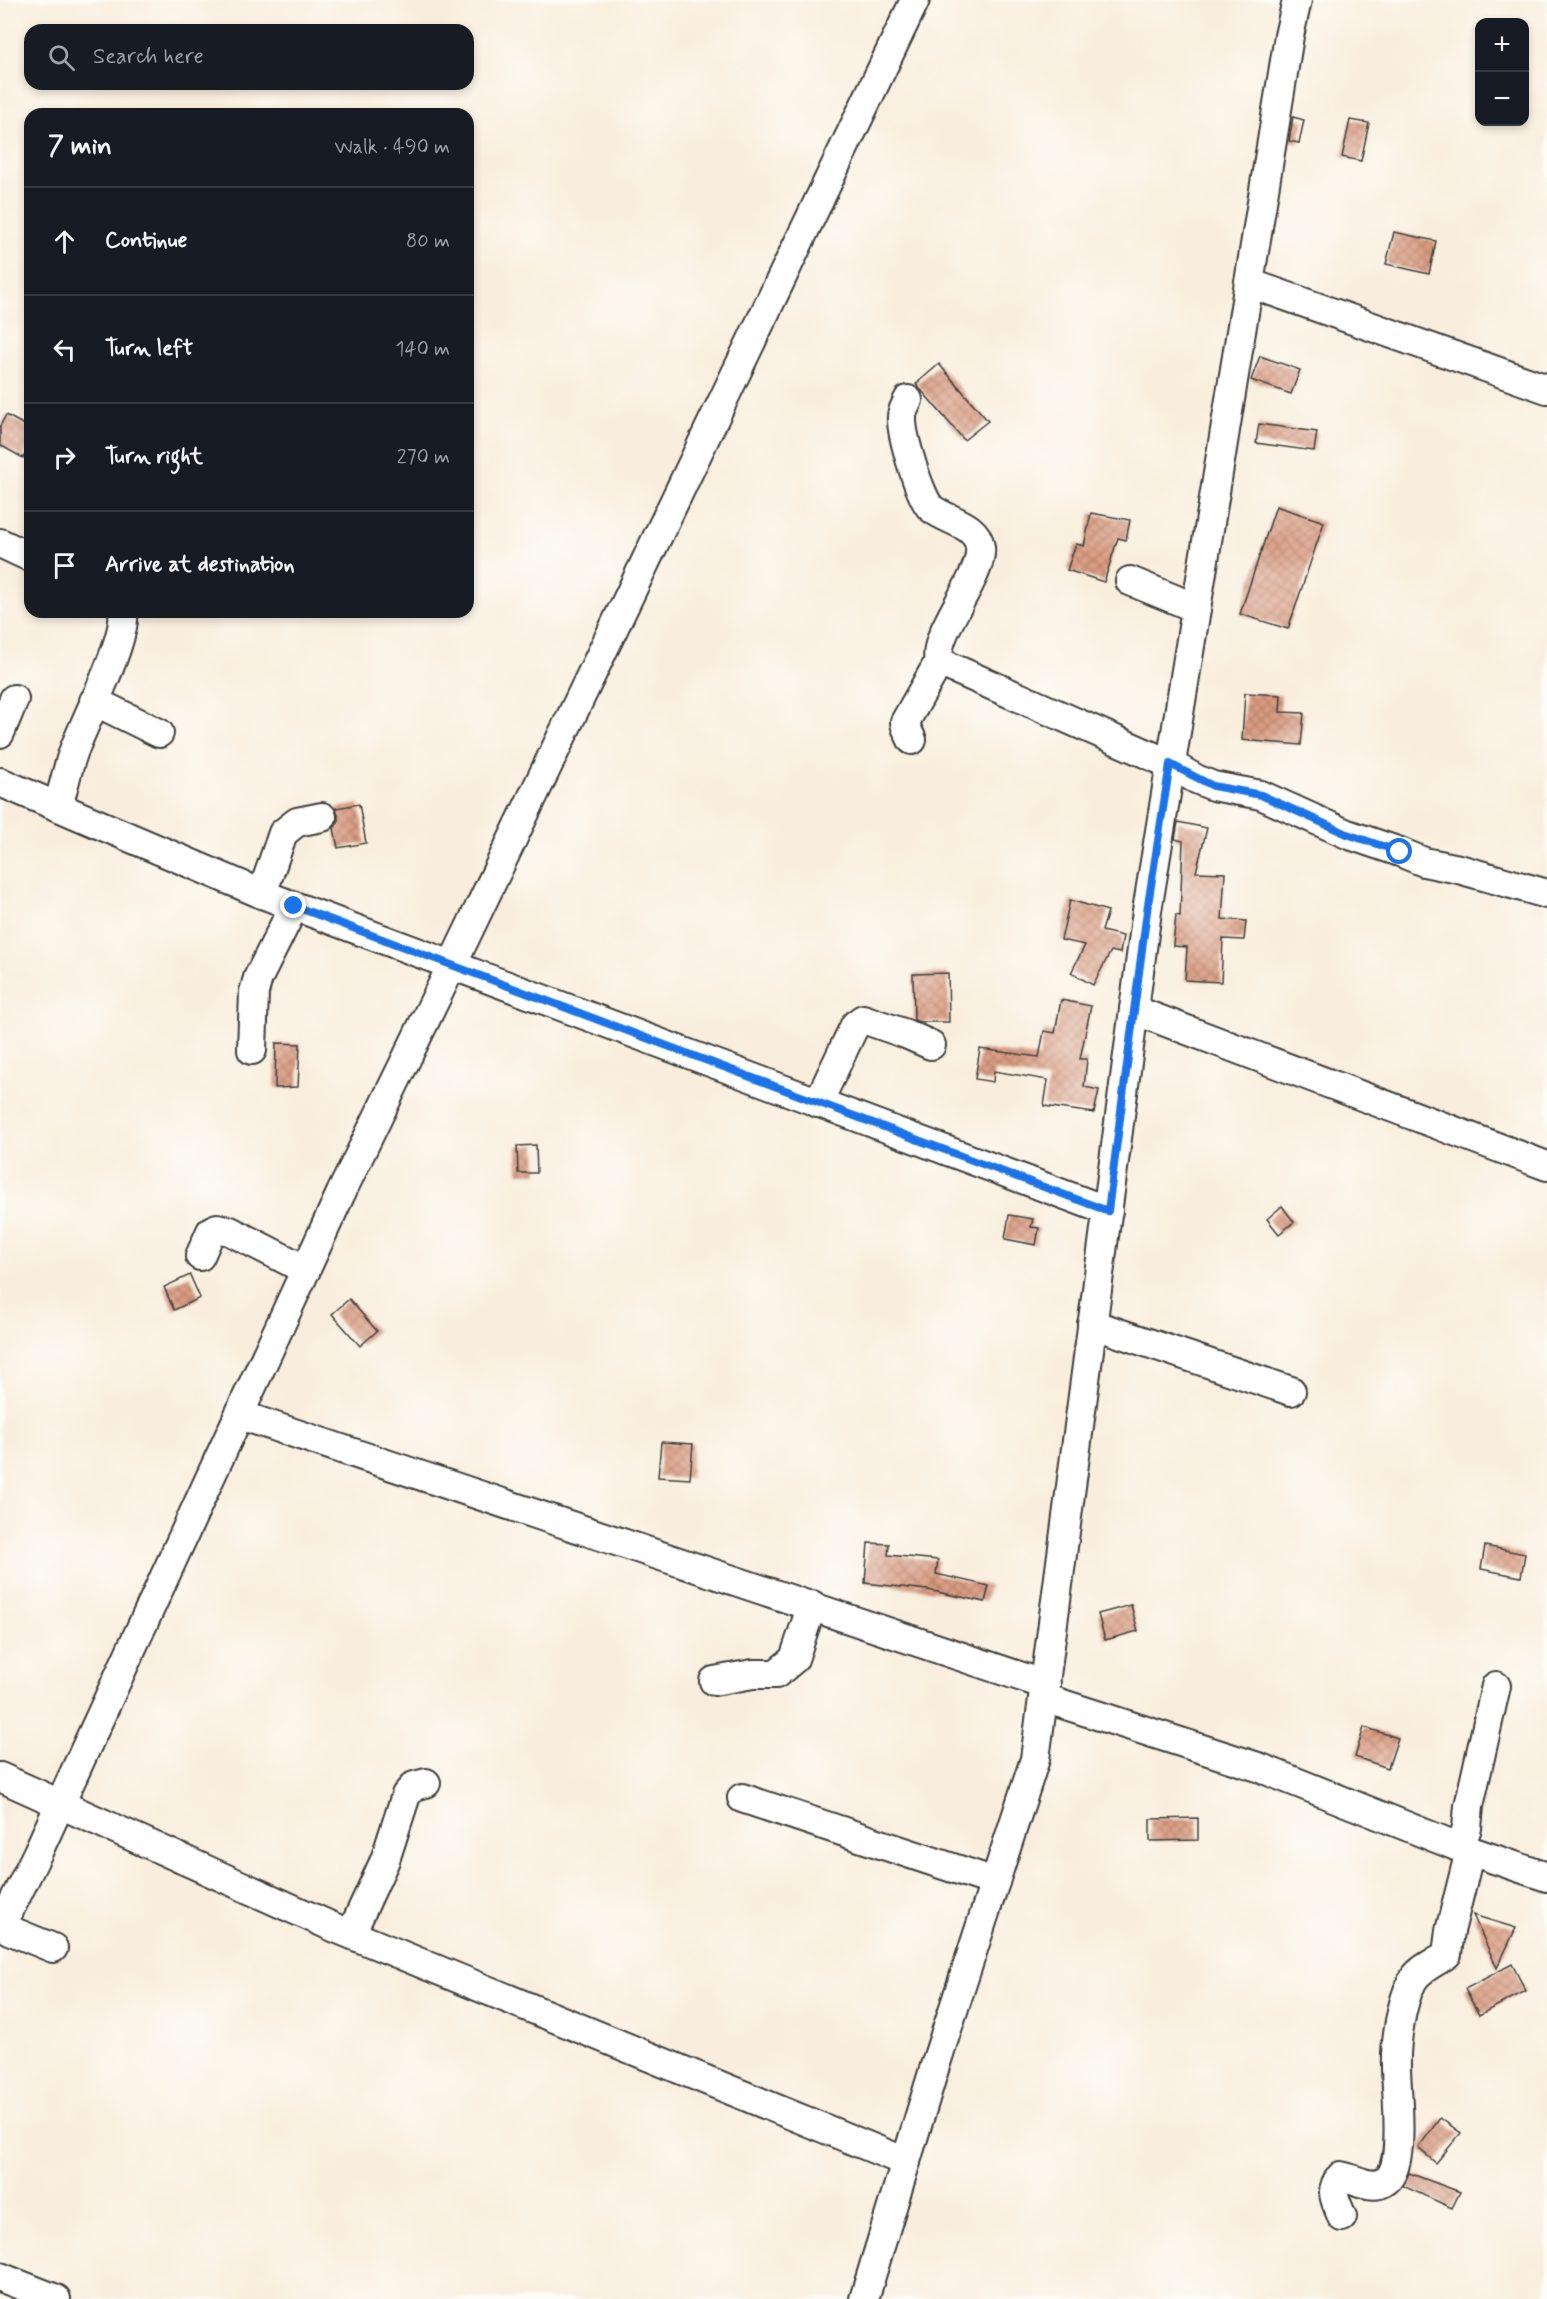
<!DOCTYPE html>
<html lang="en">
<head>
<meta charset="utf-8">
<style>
	:root { --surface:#171b24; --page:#242831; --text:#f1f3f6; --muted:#9ea1a6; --line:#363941 }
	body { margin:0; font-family:Mynerve,sans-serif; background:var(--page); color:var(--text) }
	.controls { position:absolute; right:18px; top:18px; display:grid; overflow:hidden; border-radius:12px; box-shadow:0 3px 9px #0003 }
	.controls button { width:54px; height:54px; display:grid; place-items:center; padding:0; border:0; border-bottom:2px solid var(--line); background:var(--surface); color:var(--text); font:30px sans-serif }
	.stop { position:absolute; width:18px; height:18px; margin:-14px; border:4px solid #1a73e8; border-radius:50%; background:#fff }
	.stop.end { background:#1a73e8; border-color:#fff; box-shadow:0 2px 6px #0008 }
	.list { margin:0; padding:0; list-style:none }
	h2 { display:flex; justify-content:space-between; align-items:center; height:78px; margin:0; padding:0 24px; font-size:26px }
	h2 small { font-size:20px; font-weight:400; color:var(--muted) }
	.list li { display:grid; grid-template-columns:39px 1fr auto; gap:18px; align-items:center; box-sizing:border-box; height:108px; padding:0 24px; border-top:2px solid var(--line) }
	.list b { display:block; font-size:22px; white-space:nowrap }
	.list em { font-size:20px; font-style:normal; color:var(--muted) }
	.icon { flex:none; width:33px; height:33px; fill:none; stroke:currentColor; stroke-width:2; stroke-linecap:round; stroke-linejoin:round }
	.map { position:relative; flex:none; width:1547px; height:2299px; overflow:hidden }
	.search { position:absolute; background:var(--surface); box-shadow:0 3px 9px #0003; left:24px; top:24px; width:450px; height:66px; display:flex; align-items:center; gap:15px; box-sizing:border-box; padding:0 21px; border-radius:18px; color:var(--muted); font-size:22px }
	.panel { position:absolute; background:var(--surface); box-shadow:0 3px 9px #0003; left:24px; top:108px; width:450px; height:510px; border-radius:18px }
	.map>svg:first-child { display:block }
	.building { fill:url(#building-cross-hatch) }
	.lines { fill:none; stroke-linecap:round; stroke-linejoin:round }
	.minor-casing { stroke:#3d3c39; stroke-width:32 }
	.minor { stroke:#fff; stroke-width:28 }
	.route { stroke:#1a73e8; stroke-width:8 }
</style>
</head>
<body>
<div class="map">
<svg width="1547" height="2299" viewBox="0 0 1547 2299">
	<defs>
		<pattern id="building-cross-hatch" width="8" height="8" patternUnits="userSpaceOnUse" patternTransform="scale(1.5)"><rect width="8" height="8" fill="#db9b81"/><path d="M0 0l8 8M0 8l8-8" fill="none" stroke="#b17e69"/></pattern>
	</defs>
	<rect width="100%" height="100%" fill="#fdfcf7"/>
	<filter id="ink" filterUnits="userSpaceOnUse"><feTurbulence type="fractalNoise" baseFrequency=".0167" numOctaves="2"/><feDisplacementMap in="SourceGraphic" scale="12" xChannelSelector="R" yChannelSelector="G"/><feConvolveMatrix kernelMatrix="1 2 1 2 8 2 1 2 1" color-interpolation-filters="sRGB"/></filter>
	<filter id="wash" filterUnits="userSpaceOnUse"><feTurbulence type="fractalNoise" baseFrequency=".008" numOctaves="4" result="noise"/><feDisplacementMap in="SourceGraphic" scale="24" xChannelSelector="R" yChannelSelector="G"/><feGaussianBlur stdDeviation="1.35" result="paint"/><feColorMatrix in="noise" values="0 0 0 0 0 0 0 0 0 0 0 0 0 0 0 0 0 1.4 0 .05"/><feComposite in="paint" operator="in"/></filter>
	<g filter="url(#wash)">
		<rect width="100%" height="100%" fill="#f9eedd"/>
		<g id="blocks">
			<!-- building -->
			<g class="building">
				<polygon points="1293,117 1304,120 1299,143 1289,141"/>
				<polygon points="1350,120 1369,123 1361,161 1342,157"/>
				<polygon points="1394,232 1436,241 1429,274 1386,264"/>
				<polygon points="1260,356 1300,370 1291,394 1251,380"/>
				<polygon points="939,364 988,421 964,440 916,384"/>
				<polygon points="6,415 30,428 30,445 23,458 0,445 0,426"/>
				<polygon points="1259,424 1317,432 1314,451 1256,443"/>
				<polygon points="1276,506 1324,522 1288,629 1240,614"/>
				<polygon points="1091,513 1130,520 1126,540 1118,538 1104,582 1067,570 1076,544 1084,546"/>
				<polygon points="1245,693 1281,695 1280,712 1304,713 1301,745 1242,740"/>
				<polygon points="359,804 366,843 338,848 334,828 338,822 338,814 336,808"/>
				<polygon points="1178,822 1207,828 1196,872 1225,873 1222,919 1246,921 1244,940 1223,939 1221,982 1185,980 1187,947 1173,946 1176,915 1180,916 1183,841 1175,839"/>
				<polygon points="1070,900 1108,911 1102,931 1123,936 1120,953 1111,951 1093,985 1071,973 1085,945 1061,940"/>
				<polygon points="948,973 949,1022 921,1022 914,1020 913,974"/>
				<polygon points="1061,1000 1091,1006 1080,1059 1087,1059 1084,1087 1099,1090 1094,1113 1044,1106 1048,1080 994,1071 993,1082 975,1079 980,1049 1039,1057 1044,1031 1055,1033"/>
				<polygon points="276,1043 300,1044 298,1087 275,1088"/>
				<polygon points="536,1145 537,1173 518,1173 517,1146"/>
				<polygon points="1282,1206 1294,1222 1279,1234 1267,1219"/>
				<polygon points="1009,1215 1033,1219 1031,1227 1039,1228 1036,1245 1005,1239"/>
				<polygon points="190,1275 200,1298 174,1310 164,1287"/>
				<polygon points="349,1299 377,1331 360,1346 332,1314"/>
				<polygon points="661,1442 693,1444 690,1479 658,1477"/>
				<polygon points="868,1543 889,1544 888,1555 938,1560 936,1574 989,1586 985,1602 928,1590 865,1583"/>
				<polygon points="1485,1546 1525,1554 1521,1577 1481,1569"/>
				<polygon points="1131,1605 1138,1631 1105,1640 1098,1614"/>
				<polygon points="1364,1727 1398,1738 1388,1768 1355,1757"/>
				<polygon points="1198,1818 1198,1840 1150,1841 1150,1819"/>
				<polygon points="1473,1915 1516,1928 1497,1968"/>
				<polygon points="1512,1964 1526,1991 1479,2015 1465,1989"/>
				<polygon points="1440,2118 1461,2133 1436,2163 1418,2148"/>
				<polygon points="1409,2173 1460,2192 1452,2208 1403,2186"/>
			</g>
		</g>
	</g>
	<g filter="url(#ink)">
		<use href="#blocks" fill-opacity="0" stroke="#3d3c39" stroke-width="1.5"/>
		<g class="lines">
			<!-- minor casing -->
			<g class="minor-casing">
				<g id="minor">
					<polyline points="1249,283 1547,389"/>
					<path d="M908 400C906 405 902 411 902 417 901 434 920 498 931 508 946 521 977 523 980 547 984 577 931 633 939 662L1170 764 1196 779 1213 786 1261 795 1347 834 1400 852 1424 862 1459 869 1547 894"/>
					<polyline points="0,543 30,557"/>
					<polyline points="1130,581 1196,608"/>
					<polyline points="94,701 159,733"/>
					<polyline points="0,733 14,699"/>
					<polyline points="912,740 906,727 905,722 939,662"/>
					<polyline points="0,782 262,894 1108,1211"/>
					<path d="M58 807C63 789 67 770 73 753 84 722 127 640 123 612"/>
					<polyline points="262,894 283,833 297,822 322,817"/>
					<polyline points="1134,1010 1547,1166"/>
					<polyline points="252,1050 254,992 258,978 294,906"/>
					<polyline points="818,1103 855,1025 863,1019 906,1034 931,1045"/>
					<polyline points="200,1256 211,1231 217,1228 230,1231 306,1270"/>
					<polyline points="1092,1324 1291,1391"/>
					<polyline points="240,1415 1046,1685"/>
					<polyline points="714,1681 753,1674 776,1674 794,1659 812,1605"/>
					<polyline points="1044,1698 1261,1768 1456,1846 1547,1877"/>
					<polyline points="0,1777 333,1927 906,2162"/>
					<polyline points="742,1798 995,1882"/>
					<polyline points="1456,1846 1464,1836 1467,1828 1469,1806 1496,1686"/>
					<polyline points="351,1934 385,1860 406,1795 414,1786 426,1783"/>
					<polyline points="53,1948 9,1930 5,1919 38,1852 341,1193 452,965 915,0"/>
					<path d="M1342 2217C1336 2200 1328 2192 1341 2176 1355 2178 1370 2190 1384 2182 1407 2170 1396 2090 1396 2067 1395 2044 1401 2003 1412 1982 1418 1969 1435 1963 1447 1954L1450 1931 1470 1851"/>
					<polyline points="0,2277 56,2299"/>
					<polyline points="864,2299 935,2066 1035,1759 1147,911 1289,36 1297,0"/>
				</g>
			</g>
			<!-- minor -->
			<use href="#minor" class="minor"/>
		</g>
	</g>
	<g class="lines" filter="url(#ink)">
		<!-- route -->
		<polyline class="route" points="294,906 1108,1211 1147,911 1170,764 1213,786 1261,795 1347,834 1400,852"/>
	</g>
</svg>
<div class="controls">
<button>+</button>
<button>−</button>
</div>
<div class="stop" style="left:1400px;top:852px"></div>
<div class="stop end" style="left:294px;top:906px"></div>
<div class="search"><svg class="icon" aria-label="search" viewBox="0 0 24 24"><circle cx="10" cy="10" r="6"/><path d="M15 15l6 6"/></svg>Search here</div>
<section class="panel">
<h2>7 min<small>Walk · 490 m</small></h2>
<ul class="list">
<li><svg class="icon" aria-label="ahead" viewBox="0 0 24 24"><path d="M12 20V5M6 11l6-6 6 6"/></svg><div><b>Continue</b></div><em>80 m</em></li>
<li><svg class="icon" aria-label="left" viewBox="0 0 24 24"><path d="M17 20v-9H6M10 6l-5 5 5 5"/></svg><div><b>Turn left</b></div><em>140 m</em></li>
<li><svg class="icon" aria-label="right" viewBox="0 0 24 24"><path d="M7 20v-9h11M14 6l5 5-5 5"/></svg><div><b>Turn right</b></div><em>270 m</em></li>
<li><svg class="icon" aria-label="arrive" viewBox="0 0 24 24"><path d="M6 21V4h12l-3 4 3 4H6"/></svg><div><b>Arrive at destination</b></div></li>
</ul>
</section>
</div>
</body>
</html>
